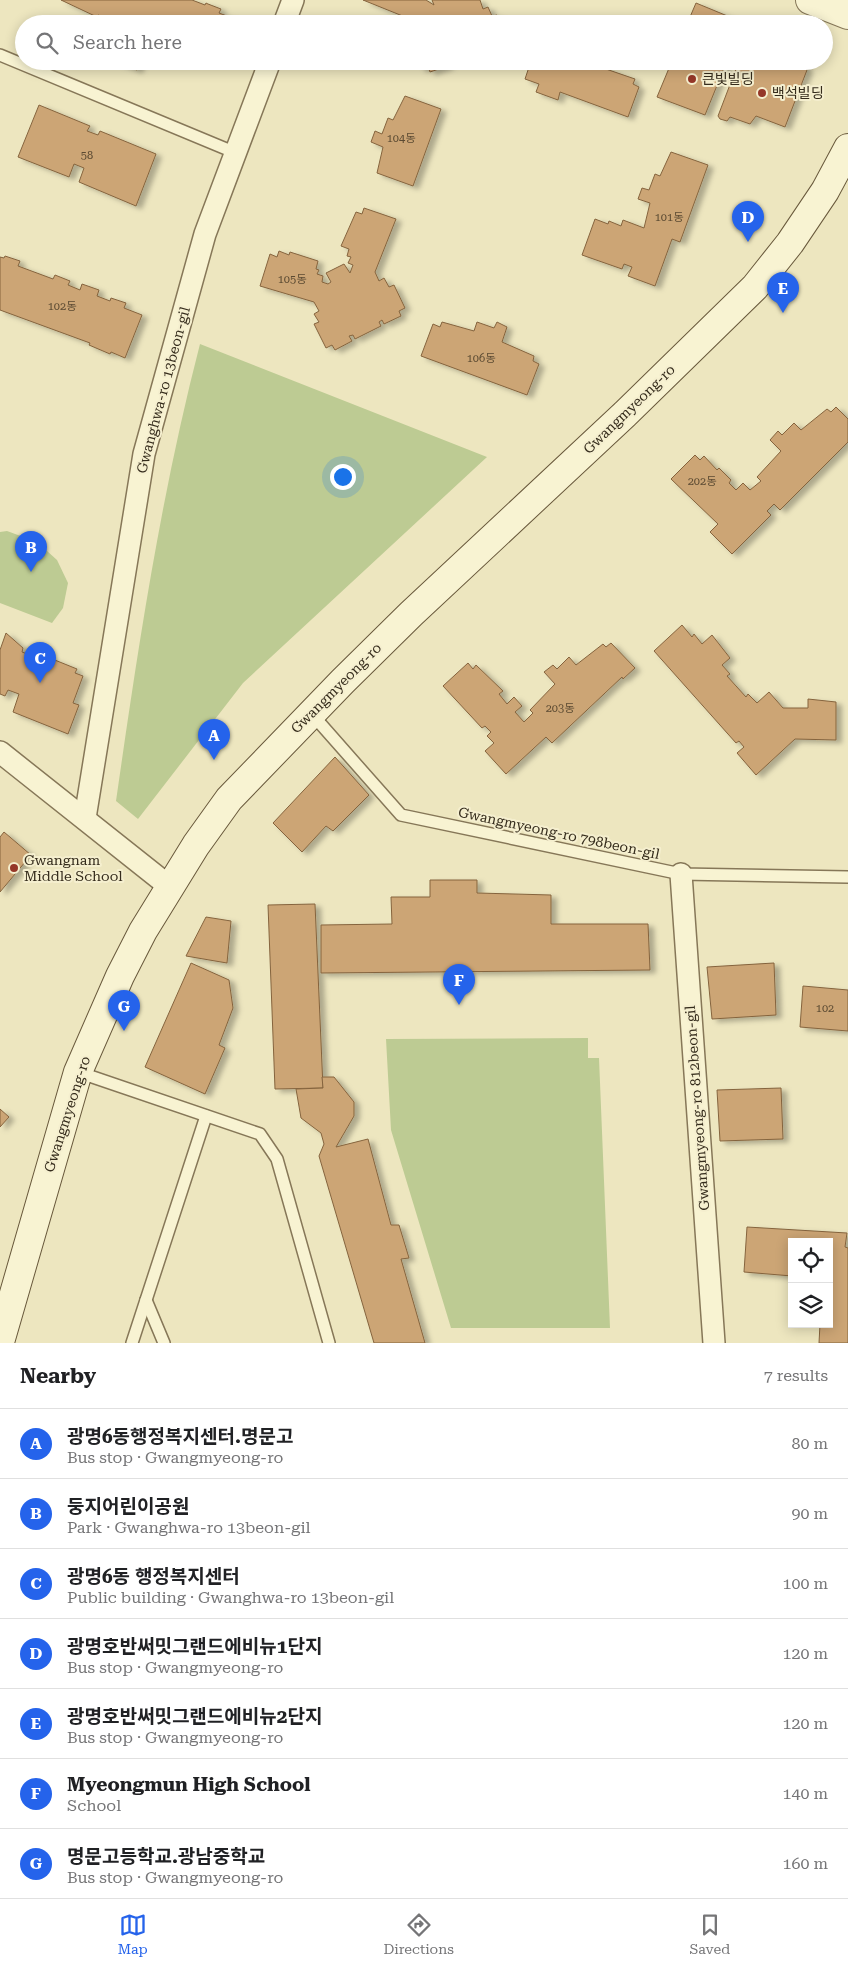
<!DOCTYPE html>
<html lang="en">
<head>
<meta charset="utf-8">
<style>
	:root { --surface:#fff; --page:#f2f2f2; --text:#202124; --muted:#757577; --line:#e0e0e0; --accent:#2563eb }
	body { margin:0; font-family:"Roboto Serif","Noto Sans KR",serif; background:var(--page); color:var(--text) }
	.controls { position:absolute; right:15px; bottom:15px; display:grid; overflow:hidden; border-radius:0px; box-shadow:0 2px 12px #0003 }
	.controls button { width:45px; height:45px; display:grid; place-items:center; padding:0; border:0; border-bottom:1px solid var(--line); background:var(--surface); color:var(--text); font:25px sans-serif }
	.you { position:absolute; left:342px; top:476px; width:18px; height:18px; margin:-12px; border:4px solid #fff; border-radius:50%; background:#1a73e8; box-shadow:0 0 0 8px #1a73e833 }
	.badge { display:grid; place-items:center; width:32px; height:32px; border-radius:50%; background:var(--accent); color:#fff; font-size:16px; font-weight:700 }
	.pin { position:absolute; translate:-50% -41px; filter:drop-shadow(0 1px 2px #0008) }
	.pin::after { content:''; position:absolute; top:26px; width:18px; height:15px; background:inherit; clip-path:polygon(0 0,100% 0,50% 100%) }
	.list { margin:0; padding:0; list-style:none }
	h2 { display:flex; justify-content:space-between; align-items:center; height:65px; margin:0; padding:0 20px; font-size:21px }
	h2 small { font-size:16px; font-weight:400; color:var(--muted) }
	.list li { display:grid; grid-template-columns:32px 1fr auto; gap:15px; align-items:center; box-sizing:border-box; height:70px; padding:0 20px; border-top:1px solid var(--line) }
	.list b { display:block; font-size:19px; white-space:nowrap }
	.list p { margin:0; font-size:16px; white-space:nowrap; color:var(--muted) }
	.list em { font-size:16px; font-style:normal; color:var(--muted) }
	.icon { flex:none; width:28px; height:28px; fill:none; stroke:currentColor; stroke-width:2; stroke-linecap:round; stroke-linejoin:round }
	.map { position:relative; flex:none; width:848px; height:1343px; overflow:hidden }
	.search { position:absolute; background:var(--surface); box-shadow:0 2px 12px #0003; left:15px; right:15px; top:15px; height:55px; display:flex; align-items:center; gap:12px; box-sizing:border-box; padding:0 18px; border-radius:28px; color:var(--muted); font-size:19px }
	.sheet { height:555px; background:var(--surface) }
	nav { display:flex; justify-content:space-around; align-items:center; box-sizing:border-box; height:70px; border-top:1px solid var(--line); background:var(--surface); font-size:14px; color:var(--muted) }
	nav a { display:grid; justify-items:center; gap:2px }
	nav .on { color:var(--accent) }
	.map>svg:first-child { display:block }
	.green { fill:#bdcb93 }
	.building { fill:#cca575; stroke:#85643e; filter:url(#shadow) }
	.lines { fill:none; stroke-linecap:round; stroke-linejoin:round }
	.service-casing { stroke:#867758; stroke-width:14 }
	.minor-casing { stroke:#867758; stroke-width:24 }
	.tertiary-casing { stroke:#867758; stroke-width:30 }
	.secondary-casing { stroke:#68583b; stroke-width:30 }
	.service { stroke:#f8f3d2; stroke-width:11 }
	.minor { stroke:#f8f3d2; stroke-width:21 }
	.tertiary { stroke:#f8f3d2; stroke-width:28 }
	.secondary { stroke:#f8f3d2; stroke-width:28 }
	.poi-dot { fill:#953728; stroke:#f5efcf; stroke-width:2 }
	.labels { text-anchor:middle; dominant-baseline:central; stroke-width:4; stroke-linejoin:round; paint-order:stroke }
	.number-label { font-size:11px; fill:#5b4a32 }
	.poi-label { font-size:14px; fill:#352c1c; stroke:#f5efcf; text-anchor:start }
	.street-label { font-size:14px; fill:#352c1c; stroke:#f5efcf }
</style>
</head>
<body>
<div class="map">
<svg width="848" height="1343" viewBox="0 0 848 1343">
	<defs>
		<filter id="shadow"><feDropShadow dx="5.5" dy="3" stdDeviation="2.5" flood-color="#0004"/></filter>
	</defs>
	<rect width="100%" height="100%" fill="#ede6bf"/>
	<!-- green -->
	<g class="green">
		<path d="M200 344 487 457 243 683 138 819 116 801C138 648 161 494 200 344Z"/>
		<polygon points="7,531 37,542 57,560 68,583 63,608 52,623 0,603 0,532"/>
		<polygon points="588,1038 588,1058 599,1058 610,1328 451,1328 391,1130 386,1039"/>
	</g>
	<!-- building -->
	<g class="building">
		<polygon points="61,0 192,0 205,5 206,3 208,4 221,9 219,13 235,19 233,24 121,24 98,15 97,17"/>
		<polygon points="363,0 426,0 434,5 432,0 480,0 483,9 488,7 492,16 497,15 500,24 416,24 415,21"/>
		<polygon points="696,3 742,22 742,24 687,24"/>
		<polygon points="120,61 140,61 137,70 119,63"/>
		<polygon points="418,61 447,61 448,66 430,72 428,67 421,69"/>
		<polygon points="531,61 606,61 603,68 635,79 633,84 639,87 628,117 560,92 558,100 536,92 539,84 525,79"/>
		<polygon points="672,61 727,61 705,115 657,97"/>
		<polygon points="739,61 802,61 807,70 785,127 756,116 750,124 730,117 727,121 720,119 718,116"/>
		<polygon points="405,96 441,109 413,186 377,173 383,147 371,142 375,131 382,134 388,118 393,120"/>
		<polygon points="39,105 90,126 87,131 98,135 100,131 156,154 136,206 79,182 84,168 74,164 69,177 18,157"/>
		<polygon points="671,152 708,165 680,242 672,239 655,286 628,276 632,267 624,264 622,269 582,255 595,219 608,224 609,221 621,226 623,220 644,228 650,203 638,199 642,188 649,190 655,174 660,176"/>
		<polygon points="364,208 396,219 375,272 379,281 384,278 389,287 394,285 405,308 399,311 401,316 384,324 382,320 379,322 381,326 355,339 353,335 349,336 352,341 335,350 332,345 326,348 314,324 319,322 314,314 319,311 314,302 260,286 270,254 277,257 279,251 289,255 290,252 318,261 316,269 319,270 317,274 323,276 322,282 328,284 331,282 326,273 344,264 350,273 353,265 348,263 351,257 347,256 349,249 341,246 356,212 362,214"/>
		<polygon points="5,256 20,261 18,266 53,279 55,275 70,281 68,285 80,290 82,284 99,290 97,296 110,301 111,298 126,303 124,308 142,315 125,358 111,352 110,354 89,345 90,343 0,310 0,257 4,258"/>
		<polygon points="442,322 474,331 477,322 494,328 497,322 507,327 502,342 534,356 533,361 539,364 527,395 421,356 433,324 440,327"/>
		<polygon points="836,407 848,419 848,442 780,510 774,504 767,511 771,515 732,554 710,532 718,524 671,479 695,455 700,460 704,456 717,470 719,468 731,480 729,483 736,490 743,483 750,490 761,481 757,477 781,451 770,440 778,431 782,435 794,423 801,430 827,409 831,412"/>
		<polygon points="682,625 692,637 694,634 702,644 712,635 730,658 722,665 730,674 727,676 746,697 748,694 757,703 769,692 783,708 808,708 808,699 836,702 836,740 795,739 756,775 737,753 744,747 739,741 736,743 654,651"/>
		<polygon points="6,633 23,648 22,652 33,656 35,652 77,669 75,673 83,676 73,703 79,705 68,734 13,712 19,694 8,690 5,696 0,694 0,650"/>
		<polygon points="611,643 635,668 623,679 622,677 552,743 546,737 506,774 485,751 494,743 487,736 491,732 485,726 482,728 443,686 468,663 473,669 476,665 503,691 499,694 507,704 514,697 522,706 515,712 524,722 533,713 530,710 555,684 544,672 553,665 557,669 569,657 576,665 603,644 606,647"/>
		<polygon points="335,757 369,795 333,831 326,826 302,852 273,823"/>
		<polygon points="4,832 31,855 0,892 0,837"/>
		<polygon points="430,880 477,880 477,893 551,895 551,924 648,924 650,970 321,973 321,925 392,924 391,897 430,897"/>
		<polygon points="315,904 323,1088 275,1089 268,905"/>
		<polygon points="206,917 231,921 227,963 186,956"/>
		<polygon points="191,963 229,980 233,1008 219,1045 225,1048 205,1094 145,1067"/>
		<polygon points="774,963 776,1015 712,1019 707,967"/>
		<polygon points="803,986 848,990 848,1031 800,1027"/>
		<polygon points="322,1077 334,1077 354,1102 354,1116 336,1147 368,1139 391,1225 399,1225 409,1258 401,1259 425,1343 374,1343 319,1156 324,1144 321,1133 301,1118 296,1089 323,1088"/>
		<polygon points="781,1088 783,1139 720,1141 717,1090"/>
		<polygon points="0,1109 9,1117 0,1127"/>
		<polygon points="747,1227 847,1233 845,1247 848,1248 848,1343 819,1343 820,1324 829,1324 829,1242 792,1242 792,1276 744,1272"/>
	</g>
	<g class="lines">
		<!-- service casing -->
		<g class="service-casing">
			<g id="service">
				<polyline points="0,55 236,153"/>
				<polyline points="311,713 401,815 681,874 848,877"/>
				<polyline points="78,1072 260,1134 277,1159 329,1343"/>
				<polyline points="146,1300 164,1343"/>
				<polyline points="132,1343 206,1116"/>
			</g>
		</g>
		<!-- minor casing -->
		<g class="minor-casing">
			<g id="minor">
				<polyline points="284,24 293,0"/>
				<polyline points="0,752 170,887"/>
				<polyline points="85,818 144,454 205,234 270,61"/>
				<polyline points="681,874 714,1343"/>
			</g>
		</g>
		<!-- tertiary casing -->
		<g class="tertiary-casing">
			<polyline id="tertiary" points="810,0 848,15"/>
		</g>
		<!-- secondary casing -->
		<g class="secondary-casing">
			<polyline id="secondary" points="0,1342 78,1072 120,976 143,931 196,845 229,799 343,681 411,614 625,414 755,287 790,243 825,191 848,148"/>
		</g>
		<!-- service -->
		<use href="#service" class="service"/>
		<!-- minor -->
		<use href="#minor" class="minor"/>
		<!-- tertiary -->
		<use href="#tertiary" class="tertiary"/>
		<!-- secondary -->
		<use href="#secondary" class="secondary"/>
	</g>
	<!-- markers -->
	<g class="poi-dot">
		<circle cx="692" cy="79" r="5"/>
		<circle cx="762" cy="93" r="5"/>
		<circle cx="14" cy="868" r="5"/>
	</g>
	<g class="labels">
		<!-- number labels -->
		<g class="number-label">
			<text x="401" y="138">104동</text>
			<text x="87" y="155">58</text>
			<text x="669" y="217">101동</text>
			<text x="292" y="279">105동</text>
			<text x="62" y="306">102동</text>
			<text x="481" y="358">106동</text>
			<text x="702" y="481">202동</text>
			<text x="560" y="708">203동</text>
			<text x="825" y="1008">102</text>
		</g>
		<!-- poi labels -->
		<g class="poi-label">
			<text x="702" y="79">큰빛빌딩</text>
			<text x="772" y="93">백석빌딩</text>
			<text x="24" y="860">Gwangnam<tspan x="24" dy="16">Middle School</tspan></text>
		</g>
		<!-- street labels -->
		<g class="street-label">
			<text transform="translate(163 390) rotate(-75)">Gwanghwa-ro 13beon-gil</text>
			<text transform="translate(629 409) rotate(-44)">Gwangmyeong-ro</text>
			<text transform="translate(336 688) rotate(-45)">Gwangmyeong-ro</text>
			<text transform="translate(559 833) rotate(12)">Gwangmyeong-ro 798beon-gil</text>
			<text transform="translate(697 1108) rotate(-94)">Gwangmyeong-ro 812beon-gil</text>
			<text transform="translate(67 1114) rotate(-72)">Gwangmyeong-ro</text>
		</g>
	</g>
</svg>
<div class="controls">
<button><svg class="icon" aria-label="locate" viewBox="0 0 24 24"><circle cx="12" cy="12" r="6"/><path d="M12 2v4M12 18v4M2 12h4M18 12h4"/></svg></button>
<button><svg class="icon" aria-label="layers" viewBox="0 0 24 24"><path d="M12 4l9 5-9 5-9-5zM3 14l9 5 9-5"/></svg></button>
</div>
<div class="you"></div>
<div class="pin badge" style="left:214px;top:760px">A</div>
<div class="pin badge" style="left:31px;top:572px">B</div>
<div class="pin badge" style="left:40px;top:683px">C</div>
<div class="pin badge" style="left:748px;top:242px">D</div>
<div class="pin badge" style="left:783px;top:313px">E</div>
<div class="pin badge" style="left:459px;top:1005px">F</div>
<div class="pin badge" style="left:124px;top:1031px">G</div>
<div class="search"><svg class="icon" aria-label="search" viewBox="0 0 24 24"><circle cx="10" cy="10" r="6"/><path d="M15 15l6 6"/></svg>Search here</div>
</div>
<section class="sheet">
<h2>Nearby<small>7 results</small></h2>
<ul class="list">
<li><span class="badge">A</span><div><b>광명6동행정복지센터.명문고</b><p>Bus stop · Gwangmyeong-ro</p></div><em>80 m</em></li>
<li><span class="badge">B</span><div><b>둥지어린이공원</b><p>Park · Gwanghwa-ro 13beon-gil</p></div><em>90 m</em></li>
<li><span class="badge">C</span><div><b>광명6동 행정복지센터</b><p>Public building · Gwanghwa-ro 13beon-gil</p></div><em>100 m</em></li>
<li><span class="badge">D</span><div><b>광명호반써밋그랜드에비뉴1단지</b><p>Bus stop · Gwangmyeong-ro</p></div><em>120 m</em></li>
<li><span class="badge">E</span><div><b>광명호반써밋그랜드에비뉴2단지</b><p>Bus stop · Gwangmyeong-ro</p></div><em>120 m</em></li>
<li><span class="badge">F</span><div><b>Myeongmun High School</b><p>School</p></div><em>140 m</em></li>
<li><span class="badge">G</span><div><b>명문고등학교.광남중학교</b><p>Bus stop · Gwangmyeong-ro</p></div><em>160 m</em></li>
</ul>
</section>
<nav>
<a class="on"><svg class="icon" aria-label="map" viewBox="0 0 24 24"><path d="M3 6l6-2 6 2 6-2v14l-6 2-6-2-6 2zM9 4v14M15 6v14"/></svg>Map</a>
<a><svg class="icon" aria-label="directions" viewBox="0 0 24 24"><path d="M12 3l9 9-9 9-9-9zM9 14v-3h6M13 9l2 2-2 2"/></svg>Directions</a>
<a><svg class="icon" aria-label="saved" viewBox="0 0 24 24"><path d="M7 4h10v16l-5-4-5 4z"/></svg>Saved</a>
</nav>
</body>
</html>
